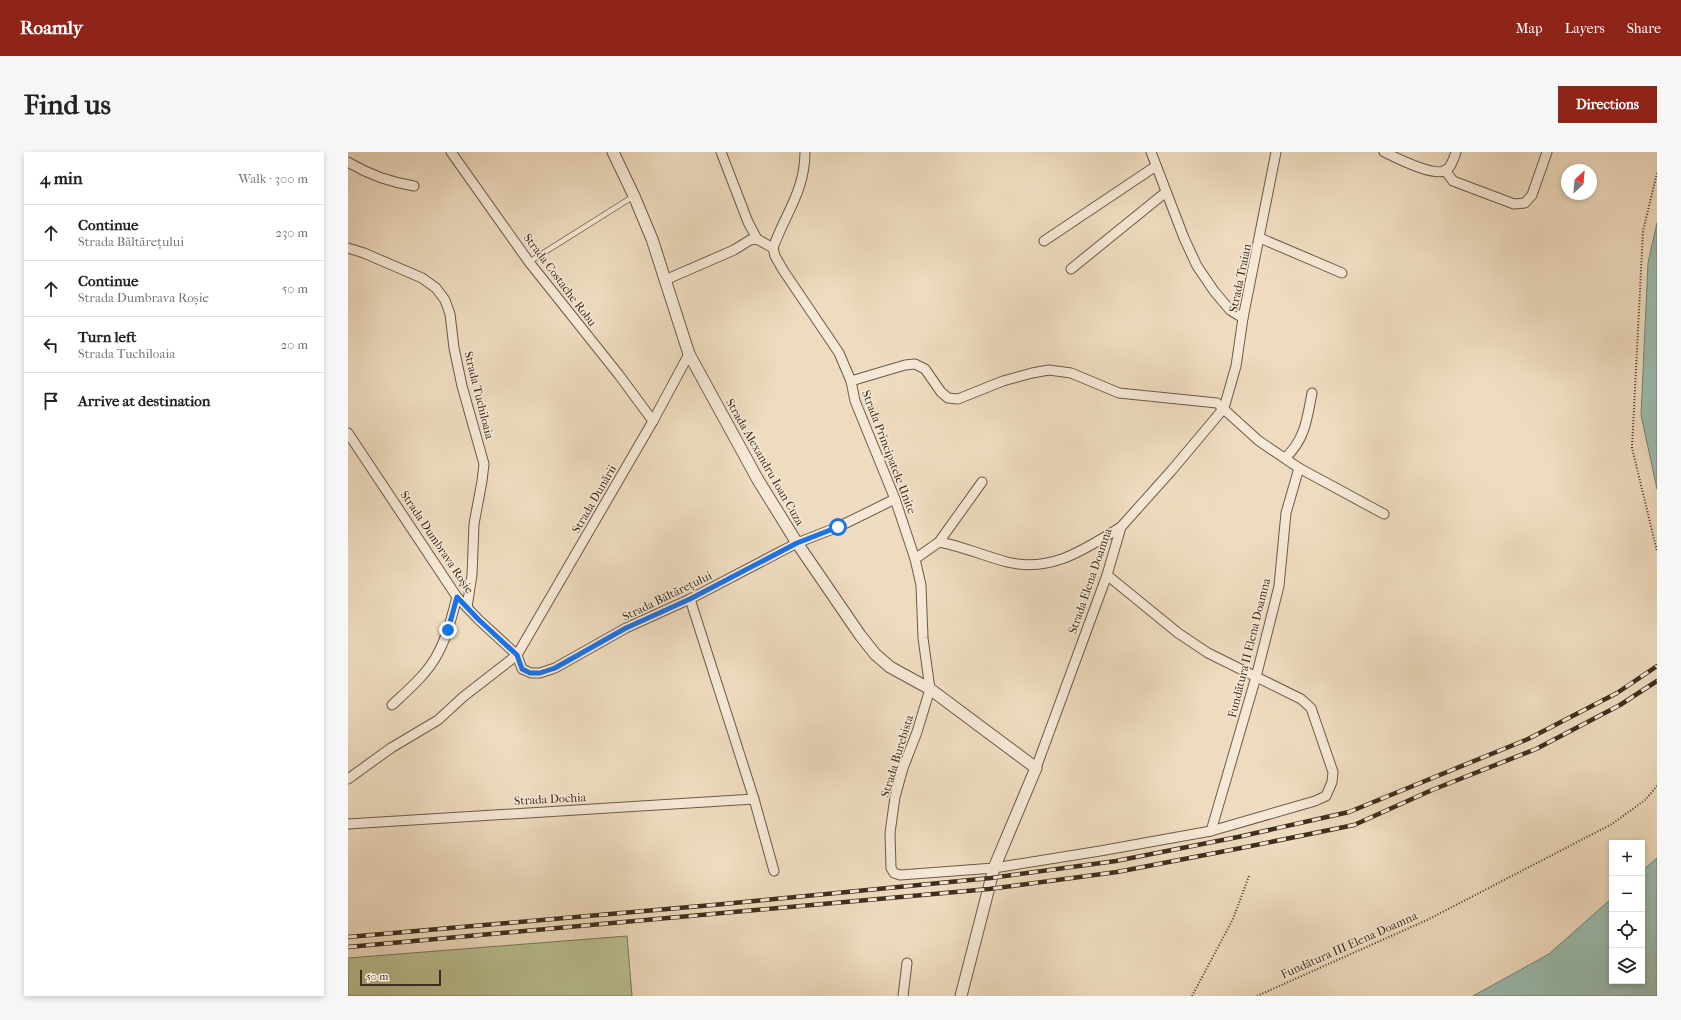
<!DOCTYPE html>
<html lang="en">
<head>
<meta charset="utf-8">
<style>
	:root { --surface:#fff; --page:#f6f6f6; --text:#222; --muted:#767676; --line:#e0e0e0; --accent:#8f2418 }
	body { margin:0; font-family:"IM FELL French Canon",serif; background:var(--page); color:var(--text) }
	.controls { position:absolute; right:12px; bottom:12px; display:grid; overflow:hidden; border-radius:0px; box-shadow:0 2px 6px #0003 }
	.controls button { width:36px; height:36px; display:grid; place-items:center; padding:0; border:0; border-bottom:1px solid var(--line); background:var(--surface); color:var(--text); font:20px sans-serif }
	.compass { position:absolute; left:1213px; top:12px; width:36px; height:36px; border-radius:50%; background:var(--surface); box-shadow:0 2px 6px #0003; rotate:26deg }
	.scale { position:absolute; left:12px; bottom:10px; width:81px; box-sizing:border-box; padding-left:4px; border:2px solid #3f2e1d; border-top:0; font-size:11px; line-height:14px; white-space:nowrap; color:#3f2e1d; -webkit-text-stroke:3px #f5e8d6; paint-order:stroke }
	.stop { position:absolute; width:12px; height:12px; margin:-9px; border:3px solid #1a73e8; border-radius:50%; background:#fff }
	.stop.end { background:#1a73e8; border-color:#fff; box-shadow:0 1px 4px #0008 }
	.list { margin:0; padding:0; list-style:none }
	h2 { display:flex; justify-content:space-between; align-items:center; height:52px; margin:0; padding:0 16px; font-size:17px }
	h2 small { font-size:13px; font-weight:400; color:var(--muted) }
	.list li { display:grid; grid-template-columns:26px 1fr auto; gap:12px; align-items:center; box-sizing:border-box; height:56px; padding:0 16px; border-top:1px solid var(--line) }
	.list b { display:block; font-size:15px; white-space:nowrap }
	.list p { margin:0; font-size:13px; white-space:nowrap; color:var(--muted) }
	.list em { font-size:13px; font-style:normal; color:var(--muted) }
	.icon { flex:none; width:22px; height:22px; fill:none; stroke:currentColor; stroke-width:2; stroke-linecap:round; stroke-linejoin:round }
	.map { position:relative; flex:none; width:1309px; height:844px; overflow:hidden; border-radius:0px }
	header { display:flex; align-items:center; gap:24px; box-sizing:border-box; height:56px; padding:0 20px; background:var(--accent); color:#fff }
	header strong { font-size:19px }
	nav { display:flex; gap:22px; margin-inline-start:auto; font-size:14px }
	.intro { display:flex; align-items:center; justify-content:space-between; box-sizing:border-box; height:96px; padding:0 24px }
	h1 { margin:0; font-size:28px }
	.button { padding:10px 18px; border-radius:0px; background:var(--accent); color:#fff; font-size:14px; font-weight:700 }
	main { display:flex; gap:24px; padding:0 24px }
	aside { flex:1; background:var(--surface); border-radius:0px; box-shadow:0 2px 6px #0003 }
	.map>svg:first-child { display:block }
	.green { fill:#b9c092; stroke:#7c7758 }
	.water { fill:#9abcaf; stroke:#768375 }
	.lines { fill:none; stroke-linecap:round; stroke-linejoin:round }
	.service-casing { stroke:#6b5a46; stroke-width:6 }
	.minor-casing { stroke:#6b5a46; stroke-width:11 }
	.tertiary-casing { stroke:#6b5a46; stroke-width:13 }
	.path { stroke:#3f2e1d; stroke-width:2; stroke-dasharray:1 2; stroke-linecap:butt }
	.service { stroke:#f5e8d6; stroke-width:4.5 }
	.minor { stroke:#f5e8d6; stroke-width:9 }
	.tertiary { stroke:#f5e8d6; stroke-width:11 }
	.rail-casing { stroke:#3f2e1d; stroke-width:4.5 }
	.rail { stroke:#f5e8d6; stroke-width:3; stroke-dasharray:9; stroke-linecap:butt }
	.route { stroke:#1a73e8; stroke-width:5 }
	.labels { text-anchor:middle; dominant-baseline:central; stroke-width:3; stroke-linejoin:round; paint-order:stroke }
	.street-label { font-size:12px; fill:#3f2e1d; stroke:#f5e8d6 }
</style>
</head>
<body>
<header>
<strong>Roamly</strong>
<nav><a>Map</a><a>Layers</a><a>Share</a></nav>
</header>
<div class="intro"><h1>Find us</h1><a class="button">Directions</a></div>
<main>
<aside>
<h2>4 min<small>Walk · 300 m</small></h2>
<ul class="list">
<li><svg class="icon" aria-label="ahead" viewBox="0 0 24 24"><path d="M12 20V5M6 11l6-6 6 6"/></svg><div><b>Continue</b><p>Strada Băltărețului</p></div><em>230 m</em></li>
<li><svg class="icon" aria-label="ahead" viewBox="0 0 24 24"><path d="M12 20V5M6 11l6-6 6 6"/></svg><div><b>Continue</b><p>Strada Dumbrava Roșie</p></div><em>50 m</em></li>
<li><svg class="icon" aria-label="left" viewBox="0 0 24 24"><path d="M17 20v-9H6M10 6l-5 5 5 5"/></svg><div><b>Turn left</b><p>Strada Tuchiloaia</p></div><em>20 m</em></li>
<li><svg class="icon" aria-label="arrive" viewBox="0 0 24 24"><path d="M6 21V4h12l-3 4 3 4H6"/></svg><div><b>Arrive at destination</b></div></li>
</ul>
</aside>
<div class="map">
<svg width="1309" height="844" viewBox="0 0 1309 844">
	<rect width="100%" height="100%" fill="#efdcc0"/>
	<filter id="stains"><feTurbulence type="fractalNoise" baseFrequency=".005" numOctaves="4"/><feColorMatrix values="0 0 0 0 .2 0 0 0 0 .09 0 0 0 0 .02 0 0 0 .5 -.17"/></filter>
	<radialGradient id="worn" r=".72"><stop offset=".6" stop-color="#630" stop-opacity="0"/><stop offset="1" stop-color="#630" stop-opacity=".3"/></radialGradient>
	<!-- green -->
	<polygon class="green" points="279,784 284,844 0,844 0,806"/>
	<!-- water -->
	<g class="water">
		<polygon points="1309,71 1309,337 1293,263 1300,111"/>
		<polygon points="1309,706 1309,844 1125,844 1201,802 1264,746 1264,829 1294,829 1294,719"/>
	</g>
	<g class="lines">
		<!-- service casing -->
		<g class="service-casing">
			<polyline id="service" points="181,110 286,44"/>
		</g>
		<!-- minor casing -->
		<g class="minor-casing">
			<g id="minor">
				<polyline points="103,0 181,110 271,223 305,269"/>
				<path d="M457 0C457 39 437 62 425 96L427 104 435 118 491 201 503 229 507 249 547 347 567 407 573 433 575 486 582 537 569 580 555 616 547 645 542 681 543 716 546 721 552 723 646 716 752 699 863 679 967 649 978 644 984 630 985 620 963 556 953 547 860 501 830 481 759 423"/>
				<polyline points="803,0 836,86 849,114 866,139 882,158 895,166"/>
				<path d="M1036 0C1049 6 1083 24 1097 19 1103 16 1106 6 1108 0"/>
				<path d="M0 10C21 23 42 30 66 34"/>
				<polyline points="1097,18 1105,29 1166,52 1177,51 1184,43 1199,0"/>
				<polyline points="912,86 994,121"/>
				<polyline points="409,87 425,96"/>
				<polyline points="696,89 808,14"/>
				<polyline points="0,96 16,101 74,126 88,136 97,148 102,162 106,196 114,234 136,312 134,329 126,372 124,423 119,455"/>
				<polyline points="723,117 818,40"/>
				<polyline points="317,128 386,98 402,88 409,87 400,70 373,0"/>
				<polyline points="503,229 557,213 567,212 577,217 593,240 600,246 610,247 655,229 684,221 701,218 723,221 771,241 869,251 911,289 951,316 1036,362"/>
				<polyline points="0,281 109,445 131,468 169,503 305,269 341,202"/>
				<path d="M937 306C957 288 959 267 964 241"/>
				<path d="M591 390C614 394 636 404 659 410 704 421 737 397 773 375"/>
				<polyline points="567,407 591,390 634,330"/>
				<polyline points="342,447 406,647 426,719"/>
				<path d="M44 553C60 538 79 522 89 503 99 485 104 464 109 445"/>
				<polyline points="688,616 759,423 773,375 824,318 876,256 888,214 895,166 928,0"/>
				<polyline points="0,627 43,596 90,568 115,545 169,503 174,517 183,521 192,521 207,516 278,476 342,447 449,391 490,375 547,347"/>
				<polyline points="0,672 406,647"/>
				<polyline points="863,679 908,525 926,454 931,434 938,361 951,316"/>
				<polyline points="555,844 559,811"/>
			</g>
		</g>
		<!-- tertiary casing -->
		<g class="tertiary-casing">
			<polyline id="tertiary" points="265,0 286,44 304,87 341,202 410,328 449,391 512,483 527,502 542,515 582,537 688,616 646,716 613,844"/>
		</g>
		<!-- path -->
		<g class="path">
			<polyline points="1309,21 1295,79 1284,296 1309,399"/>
			<polyline points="844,844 885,767 901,724"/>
			<polyline points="909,844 1079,768 1264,672 1297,648 1309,634"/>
		</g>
		<!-- service -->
		<use href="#service" class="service"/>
		<!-- minor -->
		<use href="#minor" class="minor"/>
		<!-- tertiary -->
		<use href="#tertiary" class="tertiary"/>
		<!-- rail casing -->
		<g class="rail-casing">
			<g id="rail">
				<polyline points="0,785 376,752 643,726 768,709 890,685 1001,660 1180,587 1269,541 1309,514"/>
				<polyline points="0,795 641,737 769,720 893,696 1006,673 1084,638 1188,597 1272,553 1309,529"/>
			</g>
		</g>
		<!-- rail -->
		<use href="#rail" class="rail"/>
	</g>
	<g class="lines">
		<!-- route -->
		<polyline class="route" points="100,478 109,445 131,468 169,503 174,517 182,521 192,521 207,516 278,476 342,447 449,391 490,375"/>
	</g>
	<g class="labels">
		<!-- street labels -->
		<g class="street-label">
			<text transform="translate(892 126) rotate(-78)">Strada Traian</text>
			<text transform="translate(212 128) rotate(53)">Strada Costache Robu</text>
			<text transform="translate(131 243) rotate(76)">Strada Tuchiloaia</text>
			<text transform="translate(541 300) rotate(69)">Strada Principatele Unite</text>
			<text transform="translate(417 310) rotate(60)">Strada Alexandru Ioan Cuza</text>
			<text transform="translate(246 347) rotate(-60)">Strada Dunării</text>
			<text transform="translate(89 390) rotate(56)">Strada Dumbrava Roșie</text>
			<text transform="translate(742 429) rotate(-71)">Strada Elena Doamna</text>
			<text transform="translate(319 444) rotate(-26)">Strada Băltărețului</text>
			<text transform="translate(901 496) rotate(-76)">Fundătura II Elena Doamna</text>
			<text transform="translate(549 604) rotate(-73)">Strada Burebista</text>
			<text transform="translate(202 647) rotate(-3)">Strada Dochia</text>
			<text transform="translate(1001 793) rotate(-24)">Fundătura III Elena Doamna</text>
		</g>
	</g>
	<rect width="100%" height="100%" filter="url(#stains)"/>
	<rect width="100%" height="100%" fill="url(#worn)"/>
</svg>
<div class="controls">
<button>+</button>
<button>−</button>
<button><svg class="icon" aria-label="locate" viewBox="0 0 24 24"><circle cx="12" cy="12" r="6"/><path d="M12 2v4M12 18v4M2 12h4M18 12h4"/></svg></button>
<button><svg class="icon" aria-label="layers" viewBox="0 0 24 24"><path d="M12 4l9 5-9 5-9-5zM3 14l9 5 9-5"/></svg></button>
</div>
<svg class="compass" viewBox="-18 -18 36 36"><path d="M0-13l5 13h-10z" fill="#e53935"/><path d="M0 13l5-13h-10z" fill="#767676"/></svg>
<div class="scale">50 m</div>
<div class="stop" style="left:490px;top:375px"></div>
<div class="stop end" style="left:100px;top:478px"></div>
</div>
</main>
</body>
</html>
